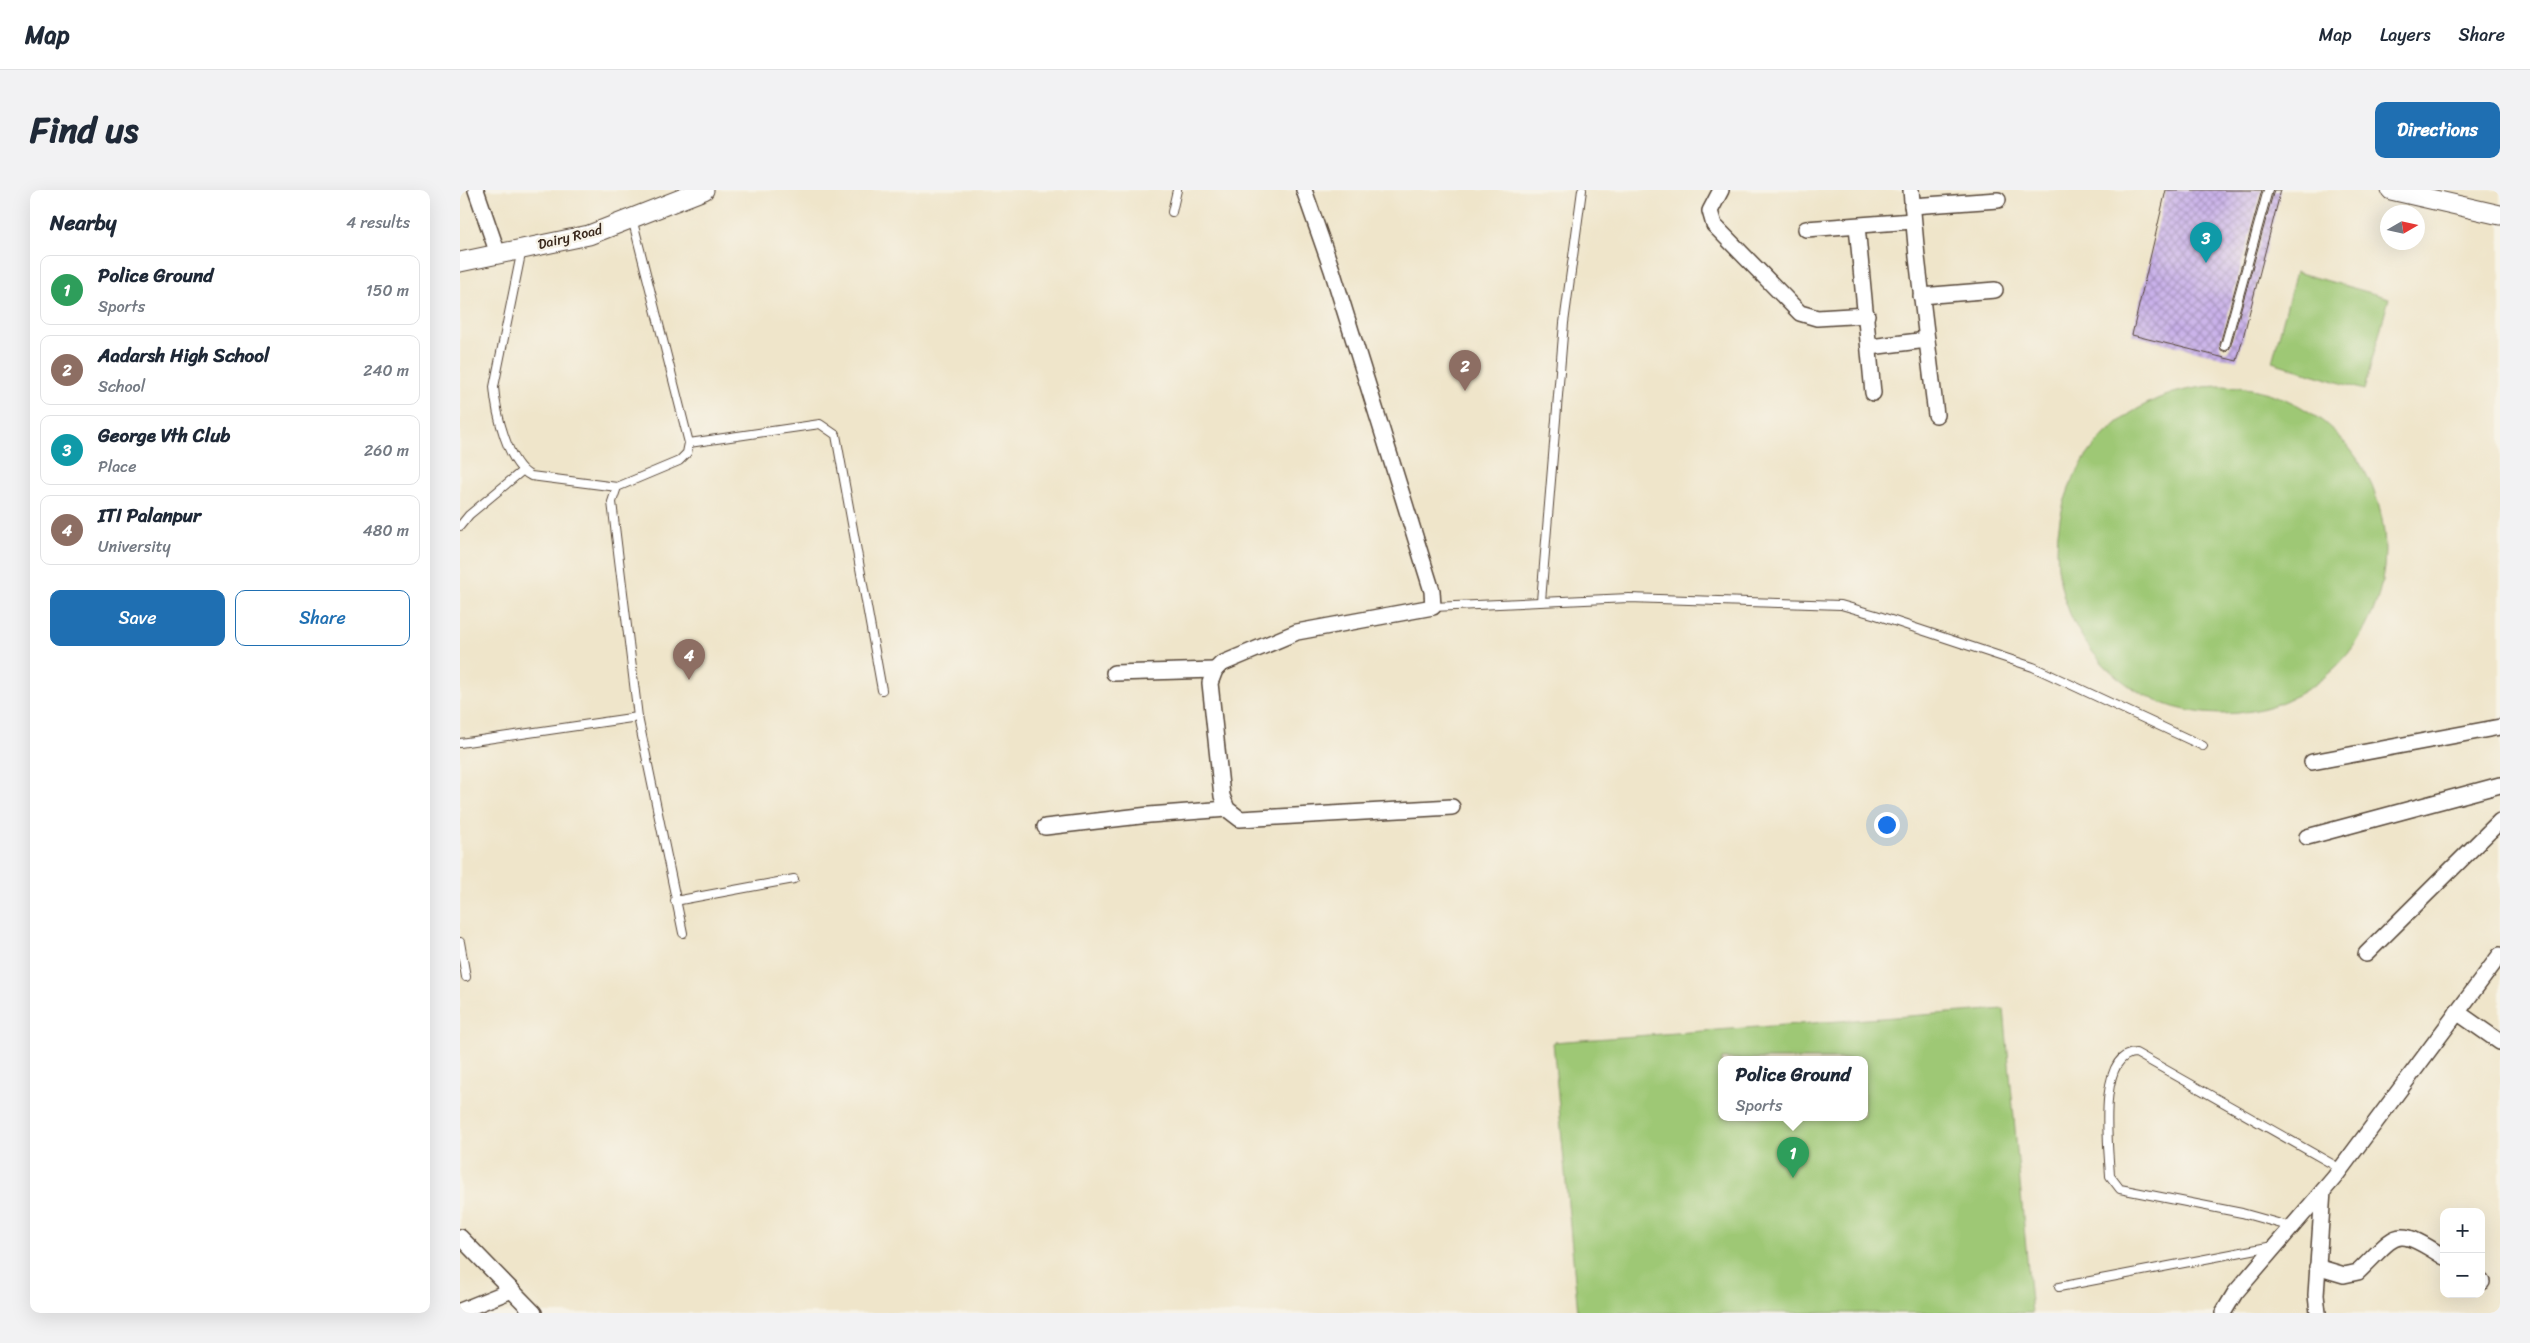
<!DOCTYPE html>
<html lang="en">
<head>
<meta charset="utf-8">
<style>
	:root { --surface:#fff; --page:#f2f2f3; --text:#1f2937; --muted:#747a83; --line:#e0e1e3; --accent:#1f6fb2 }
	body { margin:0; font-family:Sriracha,sans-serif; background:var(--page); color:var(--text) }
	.controls { position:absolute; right:15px; bottom:15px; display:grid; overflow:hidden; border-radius:10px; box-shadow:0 5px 20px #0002 }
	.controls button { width:45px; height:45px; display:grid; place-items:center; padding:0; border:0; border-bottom:1px solid var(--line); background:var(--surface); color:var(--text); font:25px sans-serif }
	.compass { position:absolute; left:1920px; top:15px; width:45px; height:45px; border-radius:50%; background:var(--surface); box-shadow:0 5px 20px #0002; rotate:81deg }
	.you { position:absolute; left:1426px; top:634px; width:18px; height:18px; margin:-12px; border:4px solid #fff; border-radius:50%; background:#1a73e8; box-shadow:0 0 0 8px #1a73e833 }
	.badge { display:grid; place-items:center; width:32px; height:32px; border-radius:50%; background:var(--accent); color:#fff; font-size:16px; font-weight:700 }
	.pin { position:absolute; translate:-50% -41px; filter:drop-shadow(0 1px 2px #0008) }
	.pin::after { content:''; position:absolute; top:26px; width:18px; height:15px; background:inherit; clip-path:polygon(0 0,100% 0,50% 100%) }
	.popup { position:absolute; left:1258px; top:866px; width:150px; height:65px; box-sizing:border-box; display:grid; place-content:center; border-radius:10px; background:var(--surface); filter:drop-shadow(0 1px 4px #0005); font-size:16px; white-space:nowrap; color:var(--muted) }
	.popup b { font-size:19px; color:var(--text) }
	.popup::after { content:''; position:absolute; left:50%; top:100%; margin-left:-10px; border:10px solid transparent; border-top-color:var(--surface) }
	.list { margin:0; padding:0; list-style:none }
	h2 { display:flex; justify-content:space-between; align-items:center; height:65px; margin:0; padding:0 20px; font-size:21px }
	h2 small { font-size:16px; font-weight:400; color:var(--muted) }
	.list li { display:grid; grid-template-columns:32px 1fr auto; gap:15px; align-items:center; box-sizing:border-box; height:70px; margin:0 10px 10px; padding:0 10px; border:1px solid var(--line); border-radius:10px }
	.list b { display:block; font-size:19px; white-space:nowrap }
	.list p { margin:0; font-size:16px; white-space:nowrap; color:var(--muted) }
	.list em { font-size:16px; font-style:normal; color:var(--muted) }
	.actions { display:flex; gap:10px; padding:15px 20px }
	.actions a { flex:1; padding:11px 0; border:1px solid var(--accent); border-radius:10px; text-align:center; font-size:18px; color:var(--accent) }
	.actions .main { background:var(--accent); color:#fff }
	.map { position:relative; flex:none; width:2040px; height:1123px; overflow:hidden; border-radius:10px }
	header { display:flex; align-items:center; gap:30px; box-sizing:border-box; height:70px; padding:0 25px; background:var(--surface); border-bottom:1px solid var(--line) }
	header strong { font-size:24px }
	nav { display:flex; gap:28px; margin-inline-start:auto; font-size:18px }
	.intro { display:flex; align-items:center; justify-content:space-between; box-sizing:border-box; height:120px; padding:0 30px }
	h1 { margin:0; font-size:35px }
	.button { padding:12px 22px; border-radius:10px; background:var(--accent); color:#fff; font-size:18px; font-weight:700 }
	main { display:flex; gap:30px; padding:0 30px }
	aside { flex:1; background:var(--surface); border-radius:10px; box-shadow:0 5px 20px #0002 }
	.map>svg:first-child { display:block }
	.pitch { fill:#9ec874; stroke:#6c7949; fill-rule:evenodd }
	.building { fill:url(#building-cross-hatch) }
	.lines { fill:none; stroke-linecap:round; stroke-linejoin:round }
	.service-casing { stroke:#564638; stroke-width:10 }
	.minor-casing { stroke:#564638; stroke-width:18 }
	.tertiary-casing { stroke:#564638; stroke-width:21 }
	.service { stroke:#fff; stroke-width:8 }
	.minor { stroke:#fff; stroke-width:15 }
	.tertiary { stroke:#fff; stroke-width:19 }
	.labels { text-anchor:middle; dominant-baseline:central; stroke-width:5; stroke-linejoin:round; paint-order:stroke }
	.street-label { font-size:14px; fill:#3b2a1e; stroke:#f7f3e8 }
</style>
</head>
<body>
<header>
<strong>Map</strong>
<nav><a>Map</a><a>Layers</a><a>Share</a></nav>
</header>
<div class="intro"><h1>Find us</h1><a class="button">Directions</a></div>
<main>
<aside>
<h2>Nearby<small>4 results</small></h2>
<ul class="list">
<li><span class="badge" style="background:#2e9e5b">1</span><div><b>Police Ground</b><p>Sports</p></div><em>150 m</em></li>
<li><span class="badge" style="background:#8d6e63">2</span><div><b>Aadarsh High School</b><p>School</p></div><em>240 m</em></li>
<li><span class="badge" style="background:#0f9aa8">3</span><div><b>George Vth Club</b><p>Place</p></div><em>260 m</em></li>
<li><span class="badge" style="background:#8d6e63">4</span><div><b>ITI Palanpur</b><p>University</p></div><em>480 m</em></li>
</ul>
<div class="actions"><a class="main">Save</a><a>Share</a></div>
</aside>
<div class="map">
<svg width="2040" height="1123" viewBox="0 0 2040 1123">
	<defs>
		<pattern id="building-cross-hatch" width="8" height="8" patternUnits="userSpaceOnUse" patternTransform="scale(1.25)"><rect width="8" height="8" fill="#c9b1ea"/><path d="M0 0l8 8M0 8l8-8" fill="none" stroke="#a490bd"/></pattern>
	</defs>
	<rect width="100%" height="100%" fill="#f7f3e8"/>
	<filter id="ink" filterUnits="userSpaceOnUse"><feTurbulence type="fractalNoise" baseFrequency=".02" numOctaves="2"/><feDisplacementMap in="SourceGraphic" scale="10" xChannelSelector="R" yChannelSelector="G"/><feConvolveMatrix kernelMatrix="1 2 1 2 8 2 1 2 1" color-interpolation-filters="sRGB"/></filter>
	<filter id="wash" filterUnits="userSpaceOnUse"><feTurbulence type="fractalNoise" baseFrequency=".0096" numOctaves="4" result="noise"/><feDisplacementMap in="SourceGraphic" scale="20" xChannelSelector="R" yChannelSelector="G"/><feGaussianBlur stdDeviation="1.12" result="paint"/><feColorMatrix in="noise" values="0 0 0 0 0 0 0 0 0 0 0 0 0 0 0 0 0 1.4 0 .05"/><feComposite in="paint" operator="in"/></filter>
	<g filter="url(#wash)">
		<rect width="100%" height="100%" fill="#efe5ca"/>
		<!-- pitch -->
		<g class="pitch">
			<polygon points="1836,82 1929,108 1904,200 1812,172"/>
			<circle cx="1761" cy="360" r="164"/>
			<path d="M1544 819 1572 1123H1118L1093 852ZM1404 869V927H1262V869Z"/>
		</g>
		<g id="blocks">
			<!-- building -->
			<polygon class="building" points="1706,0 1802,0 1760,154 1761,160 1766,162 1770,158 1814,0 1821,0 1777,171 1672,145"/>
		</g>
	</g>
	<g filter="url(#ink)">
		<use href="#blocks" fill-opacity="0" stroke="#564638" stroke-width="1"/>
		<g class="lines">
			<!-- service casing -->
			<g class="service-casing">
				<g id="service">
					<polyline points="712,22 717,0"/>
					<polyline points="172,28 229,253 227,263 219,271 157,297 152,312 178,527 223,743"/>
					<path d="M62 59 34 197C36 222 47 274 71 286L157 297"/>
					<polyline points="1765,156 1808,0"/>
					<polyline points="229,253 360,234 376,245 422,500"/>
					<polyline points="0,336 9,325 62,281"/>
					<polyline points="1081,411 1104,133 1122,0"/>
					<polyline points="973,417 1169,408 1381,415 1416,425 1573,477 1743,556"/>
					<polyline points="0,553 178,527"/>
					<polyline points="215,711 334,689"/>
					<polyline points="0,752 6,787"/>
					<path d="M1832 1037 1782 1023 1660 999 1650 986C1649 961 1636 863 1676 863L1881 979"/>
					<polyline points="1599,1097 1813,1056"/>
				</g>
			</g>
			<!-- minor casing -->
			<g class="minor-casing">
				<g id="minor">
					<polyline points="16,0 38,64"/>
					<polyline points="844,0 872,80 972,401 973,417 837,442 761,474 755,480 750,493 762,606 767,619 780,629 992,617"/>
					<polyline points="1261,0 1250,21 1254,35 1340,123 1357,128 1407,125"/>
					<polyline points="1451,0 1457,67 1476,225"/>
					<polyline points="1452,16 1538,10"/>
					<polyline points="1397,36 1413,203"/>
					<polyline points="1346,39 1453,31"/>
					<polyline points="1461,106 1535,100"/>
					<polyline points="1410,157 1467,150"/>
					<polyline points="654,483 755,480"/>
					<polyline points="1852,572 2040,537"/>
					<polyline points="585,637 689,625 767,619"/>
					<polyline points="1847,647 2040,595"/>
					<polyline points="1906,764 2040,631"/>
					<polyline points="1997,822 2040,852"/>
					<polyline points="0,1047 74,1123"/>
					<path d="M1857 1077 1884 1085 1898 1082C1938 1044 1933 1034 1984 1067"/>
					<polyline points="2021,1091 2022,1092"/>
					<polyline points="0,1121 52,1100"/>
					<polyline points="1763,1123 1775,1103 1874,988 2040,765"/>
					<polyline points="1858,1123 1856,1105 1863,1001"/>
				</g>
			</g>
			<!-- tertiary casing -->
			<g class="tertiary-casing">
				<g id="tertiary">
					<polyline points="1931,0 2040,25"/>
					<polyline points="0,72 129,45 244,0"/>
				</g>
			</g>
			<!-- service -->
			<use href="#service" class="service"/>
			<!-- minor -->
			<use href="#minor" class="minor"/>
			<!-- tertiary -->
			<use href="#tertiary" class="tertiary"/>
		</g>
	</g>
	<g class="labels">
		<!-- street labels -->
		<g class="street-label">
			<text transform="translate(110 47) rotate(-14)">Dairy Road</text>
		</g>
	</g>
</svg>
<div class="controls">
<button>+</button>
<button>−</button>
</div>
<svg class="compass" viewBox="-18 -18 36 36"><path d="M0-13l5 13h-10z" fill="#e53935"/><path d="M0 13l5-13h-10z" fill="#747a83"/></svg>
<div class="you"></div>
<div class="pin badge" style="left:1333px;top:988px;background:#2e9e5b">1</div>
<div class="popup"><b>Police Ground</b>Sports</div>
<div class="pin badge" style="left:1005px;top:201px;background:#8d6e63">2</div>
<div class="pin badge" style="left:1746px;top:73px;background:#0f9aa8">3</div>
<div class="pin badge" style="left:229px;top:490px;background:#8d6e63">4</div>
</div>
</main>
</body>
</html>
